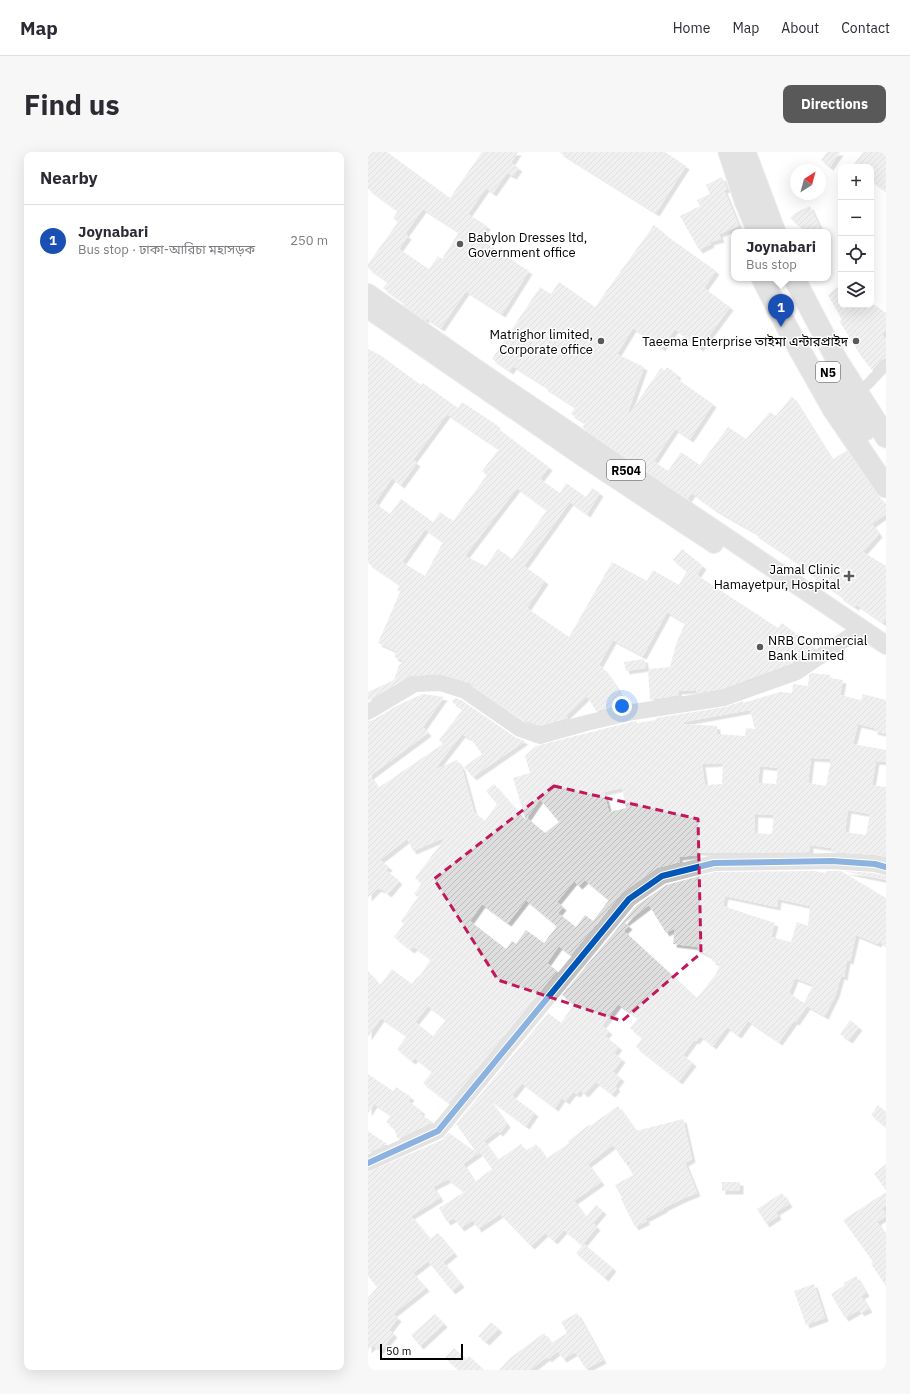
<!DOCTYPE html>
<html lang="en">
<head>
<meta charset="utf-8">
<style>
	:root { --surface:#fff; --page:#f7f7f7; --text:#2b2b33; --muted:#7c7c81; --line:#e1e1e2; --accent:#595959 }
	body { margin:0; font-family:"IBM Plex Sans","Noto Sans Bengali",sans-serif; background:var(--page); color:var(--text) }
	.controls { position:absolute; right:12px; top:12px; display:grid; overflow:hidden; border-radius:8px; box-shadow:0 4px 16px #0002 }
	.controls button { width:36px; height:36px; display:grid; place-items:center; padding:0; border:0; border-bottom:1px solid var(--line); background:var(--surface); color:var(--text); font:20px sans-serif }
	.compass { position:absolute; left:422px; top:12px; width:36px; height:36px; border-radius:50%; background:var(--surface); box-shadow:0 4px 16px #0002; rotate:36deg }
	.scale { position:absolute; left:12px; bottom:10px; width:83px; box-sizing:border-box; padding-left:4px; border:2px solid #000; border-top:0; font-size:11px; line-height:14px; white-space:nowrap; color:#000; -webkit-text-stroke:3px #fff; paint-order:stroke }
	.you { position:absolute; left:254px; top:554px; width:14px; height:14px; margin:-10px; border:3px solid #fff; border-radius:50%; background:#1a73e8; box-shadow:0 0 0 6px #1a73e833 }
	.badge { display:grid; place-items:center; width:26px; height:26px; border-radius:50%; background:var(--accent); color:#fff; font-size:13px; font-weight:700 }
	.pin { position:absolute; translate:-50% -33px; filter:drop-shadow(0 1px 2px #0008) }
	.pin::after { content:''; position:absolute; top:21px; width:14px; height:12px; background:inherit; clip-path:polygon(0 0,100% 0,50% 100%) }
	.popup { position:absolute; left:363px; top:77px; width:100px; height:52px; box-sizing:border-box; display:grid; place-content:center; border-radius:8px; background:var(--surface); filter:drop-shadow(0 1px 3px #0005); font-size:13px; white-space:nowrap; color:var(--muted) }
	.popup b { font-size:15px; color:var(--text) }
	.popup::after { content:''; position:absolute; left:50%; top:100%; margin-left:-8px; border:8px solid transparent; border-top-color:var(--surface) }
	.list { margin:0; padding:0; list-style:none }
	h2 { display:flex; justify-content:space-between; align-items:center; height:52px; margin:0; padding:0 16px; font-size:17px }
	h2 small { font-size:13px; font-weight:400; color:var(--muted) }
	.list li { display:grid; grid-template-columns:26px 1fr auto; gap:12px; align-items:center; box-sizing:border-box; height:72px; padding:0 16px; border-top:1px solid var(--line) }
	.list b { display:block; font-size:15px; white-space:nowrap }
	.list p { margin:0; font-size:13px; white-space:nowrap; color:var(--muted) }
	.list em { font-size:13px; font-style:normal; color:var(--muted) }
	.icon { flex:none; width:22px; height:22px; fill:none; stroke:currentColor; stroke-width:2; stroke-linecap:round; stroke-linejoin:round }
	.map { position:relative; flex:none; width:518px; height:1218px; overflow:hidden; border-radius:8px }
	header { display:flex; align-items:center; gap:24px; box-sizing:border-box; height:56px; padding:0 20px; background:var(--surface); border-bottom:1px solid var(--line) }
	header strong { font-size:19px }
	nav { display:flex; gap:22px; margin-inline-start:auto; font-size:14px }
	.intro { display:flex; align-items:center; justify-content:space-between; box-sizing:border-box; height:96px; padding:0 24px }
	h1 { margin:0; font-size:28px }
	.button { padding:10px 18px; border-radius:8px; background:var(--accent); color:#fff; font-size:14px; font-weight:700 }
	main { display:flex; gap:24px; padding:0 24px }
	aside { flex:1; background:var(--surface); border-radius:8px; box-shadow:0 4px 16px #0002 }
	.map>svg:first-child { display:block }
	.building { fill:url(#building-hatch); fill-rule:evenodd; filter:url(#shadow) }
	.lines { fill:none; stroke-linecap:round; stroke-linejoin:round }
	.primary-casing { stroke:#dbdbdb; stroke-width:20 }
	.highway-casing { stroke:#dbdbdb; stroke-width:23 }
	.street { stroke:#bebebe; stroke-width:11 }
	.secondary { stroke:#c2c2c2; stroke-width:16 }
	.primary { stroke:#bebebe; stroke-width:18 }
	.highway { stroke:#bebebe; stroke-width:21 }
	.cycleway-casing { stroke:#fff; stroke-width:8 }
	.cycleway { stroke:#0057b8; stroke-width:6 }
	.marked { fill:none; stroke:#c2185b; stroke-width:3; stroke-dasharray:8 5; stroke-linejoin:round }
	.poi-dot { fill:#595959; stroke:#fff; stroke-width:1.5 }
	.labels { text-anchor:middle; dominant-baseline:central; stroke-width:3; stroke-linejoin:round; paint-order:stroke }
	.shield { fill:#fff; stroke:#4c4c4c; stroke-width:1 }
	.shield-label { font-size:12px; font-weight:bold; fill:#000 }
	.poi-label { font-size:13px; fill:#000; stroke:#fff; text-anchor:end }
</style>
</head>
<body>
<header>
<strong>Map</strong>
<nav><a>Home</a><a>Map</a><a>About</a><a>Contact</a></nav>
</header>
<div class="intro"><h1>Find us</h1><a class="button">Directions</a></div>
<main>
<aside>
<h2>Nearby<small></small></h2>
<ul class="list">
<li><span class="badge" style="background:#1a4fb4">1</span><div><b>Joynabari</b><p>Bus stop · ঢাকা-আরিচা মহাসড়ক</p></div><em>250 m</em></li>
</ul>
</aside>
<div class="map">
<svg width="518" height="1218" viewBox="0 0 518 1218">
	<defs>
		<pattern id="building-hatch" width="6" height="6" patternUnits="userSpaceOnUse"><rect width="6" height="6" fill="#dedede"/><path d="M-1 1l2-2M0 6l6-6M5 7l2-2" fill="none" stroke="#bdbdbd"/></pattern>
		<filter id="shadow"><feDropShadow dx="3.5" dy="3.5" stdDeviation="0" flood-color="#0004"/></filter>
	</defs>
	<rect width="100%" height="100%" fill="#fff"/>
	<!-- building -->
	<g class="building">
		<path d="M0 0H19L82 46 114 0H150L143 11 151 16 145 24 139 21 125 41 118 36 100 62 119 74 111 87 161 119 134 162 98 139 73 176 58 166 57 168 35 153 36 151 15 136 20 130 0 116V112L30 70 25 66 30 59 0 37ZM55 57 91 80 74 107 70 104 61 117 31 97 40 84 37 82Z"/>
		<polygon points="191,0 297,0 318,14 288,61"/>
		<polygon points="459,0 472,0 462,15 453,8"/>
		<polygon points="495,0 518,0 518,39 503,28 503,15 484,15"/>
		<polygon points="354,25 359,37 356,38 371,74 351,82 353,87 342,90 343,92 331,98 312,64 332,54 329,48 342,42 338,33"/>
		<polygon points="442,54 454,80 436,80 434,75 422,66 427,61"/>
		<polygon points="286,73 296,81 296,82 348,119 336,136 362,155 332,196 307,177 294,196 265,176 249,202 276,215 258,266 293,216 297,219 299,215 310,223 308,226 345,252 322,287 307,277 286,309 300,319 313,300 332,313 360,275 378,287 402,260 408,264 424,244 464,308 479,298 508,342 518,352 518,362 504,372 511,382 495,400 518,414 518,466 515,471 489,453 487,455 471,444 472,443 443,423 445,421 387,382 388,381 346,357 324,341 320,347 214,275 217,271 203,262 207,255 176,235 177,234 145,214 142,219 124,207 172,135 183,142 191,130 227,155"/>
		<polygon points="473,132 473,153 507,153 518,161 518,177 514,183 518,187 518,206 513,208 504,218 493,204 472,170 474,168 460,143"/>
		<path d="M0 197 12 203 53 233 55 231 90 256 94 250 129 273 128 275 181 315 172 327 192 341 198 331 218 345 224 336 232 341 219 362 202 350 156 414 177 429 159 456 201 485 244 410 279 429 285 418 311 433 319 419 305 408 314 397 335 414 329 423 410 476 414 471 447 496 425 511 354 537 329 541 328 538 310 539 311 543 282 548 280 517 302 515 308 492 317 471 299 460 275 504 245 488 231 513 236 517 247 533 257 552 228 559 219 544 198 564 200 566 172 574 156 568 102 531 72 522 42 524 0 549V540L26 528 31 513 36 509 26 505 28 499 10 491 32 440 29 438 32 433 0 411ZM79 262 131 297 114 319 119 323 85 369 72 360 65 370 33 347 22 362 7 351 24 326 33 333 49 311 45 308ZM149 336 179 358 144 407 130 397 118 414 97 404ZM57 377 75 390 57 424 34 410Z"/>
		<polygon points="276,507 278,516 258,519 256,510"/>
		<path d="M444 521 462 523V526L475 528 472 543 493 548 495 542 518 548V582L506 579V576L490 572 485 592 518 598V610L508 609 504 633 518 635V705L508 703 463 700V696L442 693V700L351 701 328 700 329 703 311 705 312 710 289 716 254 741 203 803 191 794 179 811 189 819 81 951 55 931 64 920 47 906 44 909 29 897 39 884 13 866 0 885V819L12 833 24 817 44 832 50 824 51 825 63 807 46 795 43 798 26 785 36 772 33 769 50 745 46 742 54 731 47 726 78 685 45 699 39 687 12 708 21 715 18 718 31 729 20 742 14 737 13 738 10 736 0 746V569L5 568 30 553 55 542 76 545 55 575 60 581 2 624 10 636 75 592 71 588 95 557 84 550 87 546 93 548 147 585 157 589 105 625 96 615 114 602 103 587 94 582 66 618 89 608 94 616 106 660 117 669 129 652 118 639 126 632 158 669 145 626 162 621 157 604 168 594 267 569H268L269 571 288 568V566L357 555 375 549V551L412 540 424 541 425 532 440 534 441 523ZM382 558 387 577 378 576 377 584 349 582V574L316 572V570ZM443 606 463 607 458 634 440 631ZM355 611 354 632 337 633 334 612ZM392 614 410 616 408 632 390 631ZM254 636 258 656 241 660 236 640ZM172 647 191 670 177 681 159 666ZM480 658 502 662 498 683 477 680ZM387 662 406 663 404 682 386 681ZM217 728 241 748 225 769 217 763 208 775 190 761 195 755 189 750 206 729 211 734ZM158 748 189 774 176 791 158 778 148 792 144 789 138 797 102 769 114 752 140 771ZM60 854 78 868 65 884 47 870Z"/>
		<path d="M447 719 457 721 458 719H473L518 746V794L511 789 510 792 488 783 482 809 479 808 476 825 473 824 468 842 457 864 439 854 428 870 426 869 411 890 380 869 370 883 359 875 345 894 332 884 328 889 326 888 315 903 325 911 311 929 268 895 274 886 262 876 270 866 250 852 234 874 241 879 237 884 251 895 246 901 254 907 245 920 253 926 247 934 249 936 244 942 228 930 217 942 212 938 209 942 205 940 198 949 194 946 187 956 154 931 144 944 167 961 158 974 120 946 139 972 132 981 129 979 116 989 130 1008 153 992 158 999 168 992 178 1007 201 991 200 989 221 973 222 974 250 954 268 979 315 967 324 1007 317 1011 329 1041 314 1047 296 1056V1057L277 1067 279 1069 267 1075 253 1047 254 1046 247 1033 265 1023 260 1014 263 1011 261 1009 257 1011 245 993 220 1012 233 1030 206 1049 218 1065 228 1053 235 1059 225 1071 229 1075 214 1093 196 1078 186 1089 177 1081 163 1094 132 1062 110 1077 105 1068 93 1076 86 1066 79 1070 71 1056 96 1040 80 1027 65 1035 72 1046 43 1064 62 1087 70 1081 86 1101 75 1110 93 1132 84 1139 60 1109 45 1121 58 1136 25 1162 30 1166 21 1178 26 1182 12 1199 5 1193 0 1198V1146L9 1135 0 1124V1020L74 988 81 981 108 1000 88 972 180 861 193 871 206 852 194 843 268 754 298 733 347 720ZM357 744 409 755 410 747 442 754 440 774 429 770 423 790 403 785 407 771 355 754ZM281 753 298 781 307 776 305 792 331 795 329 798 345 805 344 809 352 812 348 822 329 846 256 779 261 774 257 771ZM427 826 445 833 436 851 421 841ZM112 1000 124 1017 107 1030 95 1012Z"/>
		<polygon points="475,719 505,721 518,724 518,728"/>
		<polygon points="482,868 491,875 481,888 472,882"/>
		<polygon points="0,922 25,939 28,935 43,945 40,949 54,959 52,962 65,970 30,987 25,975 18,970 23,963 6,952 0,961"/>
		<polygon points="510,953 518,960 518,975 503,963"/>
		<polygon points="0,979 19,992 0,1001"/>
		<polygon points="518,1012 518,1038 506,1022"/>
		<rect x="354" y="1030" width="18" height="9"/>
		<polygon points="518,1040 518,1053 514,1056 518,1064 509,1070 518,1084 518,1134 503,1112 505,1110 475,1068"/>
		<polygon points="414,1041 421,1052 408,1060 410,1064 398,1072 389,1057"/>
		<polygon points="216,1092 245,1116 237,1126 208,1101"/>
		<polygon points="488,1124 498,1141 493,1144 501,1157 493,1161 491,1158 477,1166 463,1142 477,1133 476,1131"/>
		<polygon points="446,1132 457,1166 438,1173 426,1139"/>
		<polygon points="209,1161 235,1208 218,1217 207,1200 195,1207 190,1199 180,1207 179,1205 162,1218 131,1218 142,1206 176,1181 183,1191 199,1181 193,1170"/>
		<polygon points="67,1162 76,1172 52,1194 43,1183"/>
		<polygon points="123,1170 131,1177 118,1190 110,1184"/>
		<polygon points="86,1196 98,1207 101,1204 116,1218 91,1218 77,1206"/>
	</g>
	<g class="lines">
		<!-- primary casing -->
		<g class="primary-casing">
			<g id="primary">
				<polyline points="0,141 106,215 518,493"/>
				<polyline points="0,157 213,304 346,392"/>
			</g>
		</g>
		<!-- highway casing -->
		<g class="highway-casing">
			<g id="highway">
				<polyline points="361,0 377,49 390,80"/>
				<polyline points="377,0 407,80"/>
				<polyline points="394,126 420,177 465,257 518,335"/>
				<polyline points="426,126 470,210 518,285"/>
				<polyline points="462,223 497,278"/>
			</g>
		</g>
		<!-- street -->
		<polyline class="street" points="499,233 518,213"/>
		<!-- secondary -->
		<g class="secondary">
			<polyline points="0,560 47,532 72,531 97,539 152,577 172,584 218,571 265,560 356,546 429,520 485,482 490,475"/>
			<polyline points="0,1011 70,979 261,747 294,724 346,711 464,709 507,712 518,715"/>
		</g>
		<!-- primary -->
		<use href="#primary" class="primary"/>
		<!-- highway -->
		<use href="#highway" class="highway"/>
		<!-- cycleway casing -->
		<g class="cycleway-casing">
			<polyline id="cycleway" points="0,1011 70,979 261,747 294,724 346,711 464,709 507,712 518,715"/>
		</g>
		<!-- cycleway -->
		<use href="#cycleway" class="cycleway"/>
	</g>
	<!-- marked area -->
	<path d="M0 0H518V1218H0ZM186 634 330 667 333 801 254 869 130 828 66 727Z" fill="#fff" fill-opacity=".55" fill-rule="evenodd"/>
	<path class="marked" d="M186 634 330 667 333 801 254 869 130 828 66 727Z"/>
	<!-- markers -->
	<g class="poi-dot">
		<circle cx="92" cy="92" r="4"/>
		<circle cx="233" cy="189" r="4"/>
		<circle cx="488" cy="189" r="4"/>
		<path d="M479 418h4v4h4v4h-4v4h-4v-4h-4v-4h4z"/>
		<circle cx="392" cy="495" r="4"/>
	</g>
	<g class="labels">
		<!-- shield labels -->
		<g class="shield">
			<rect x="448" y="210" width="24" height="20" rx="3"/>
			<rect x="239" y="308" width="38" height="20" rx="3"/>
		</g>
		<g class="shield-label">
			<text x="460" y="220">N5</text>
			<text x="258" y="318">R504</text>
		</g>
		<!-- poi labels -->
		<g class="poi-label">
			<text x="100" y="85" text-anchor="start">Babylon Dresses ltd,<tspan x="100" dy="15">Government office</tspan></text>
			<text x="225" y="182">Matrighor limited,<tspan x="225" dy="15">Corporate office</tspan></text>
			<text x="480" y="189">Taeema Enterprise তাইমা এন্টারপ্রাইদ</text>
			<text x="472" y="417">Jamal Clinic<tspan x="472" dy="15">Hamayetpur, Hospital</tspan></text>
			<text x="400" y="488" text-anchor="start">NRB Commercial<tspan x="400" dy="15">Bank Limited</tspan></text>
		</g>
	</g>
</svg>
<div class="controls">
<button>+</button>
<button>−</button>
<button><svg class="icon" aria-label="locate" viewBox="0 0 24 24"><circle cx="12" cy="12" r="6"/><path d="M12 2v4M12 18v4M2 12h4M18 12h4"/></svg></button>
<button><svg class="icon" aria-label="layers" viewBox="0 0 24 24"><path d="M12 4l9 5-9 5-9-5zM3 14l9 5 9-5"/></svg></button>
</div>
<svg class="compass" viewBox="-18 -18 36 36"><path d="M0-13l5 13h-10z" fill="#e53935"/><path d="M0 13l5-13h-10z" fill="#7c7c81"/></svg>
<div class="scale">50 m</div>
<div class="you"></div>
<div class="pin badge" style="left:413px;top:175px;background:#1a4fb4">1</div>
<div class="popup"><b>Joynabari</b>Bus stop</div>
</div>
</main>
</body>
</html>
